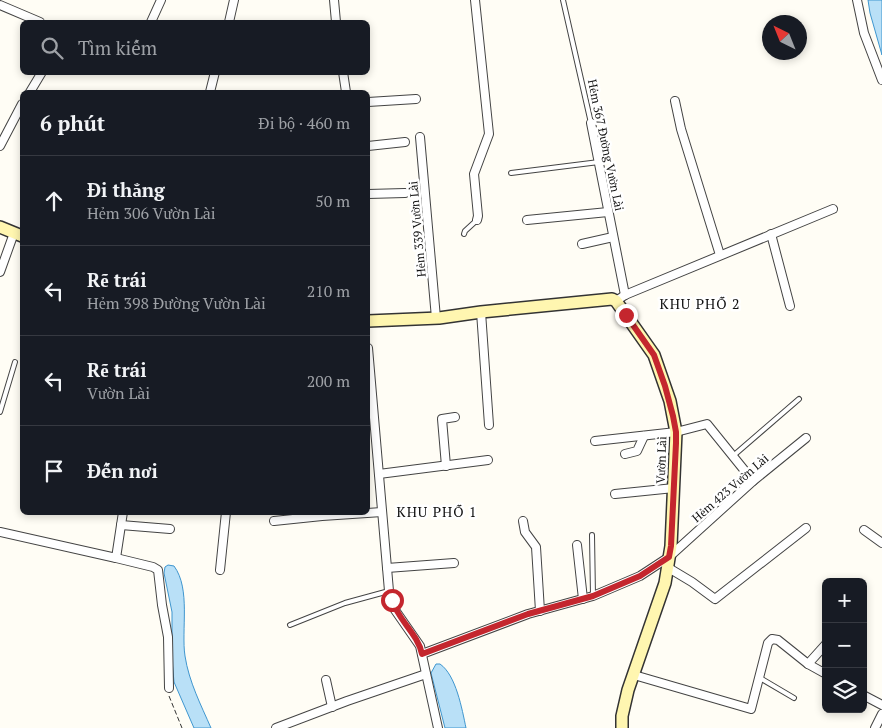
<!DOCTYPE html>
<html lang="vi">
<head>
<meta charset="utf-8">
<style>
	:root { --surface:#171b24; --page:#20242c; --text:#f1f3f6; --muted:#9ea1a6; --line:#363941 }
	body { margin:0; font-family:"PT Serif",serif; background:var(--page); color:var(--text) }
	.controls { position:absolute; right:15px; bottom:15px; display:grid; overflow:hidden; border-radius:8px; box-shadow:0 2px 8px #0003 }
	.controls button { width:45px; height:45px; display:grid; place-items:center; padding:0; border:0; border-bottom:1px solid var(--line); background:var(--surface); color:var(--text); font:25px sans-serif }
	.compass { position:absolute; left:762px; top:15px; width:45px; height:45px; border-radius:50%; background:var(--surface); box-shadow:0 2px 8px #0003; rotate:317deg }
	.stop { position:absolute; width:15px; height:15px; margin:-11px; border:4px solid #c4262e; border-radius:50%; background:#fff }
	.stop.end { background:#c4262e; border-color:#fff; box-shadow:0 1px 5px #0008 }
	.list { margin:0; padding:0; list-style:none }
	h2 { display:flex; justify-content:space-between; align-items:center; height:65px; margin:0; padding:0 20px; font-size:21px }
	h2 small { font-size:16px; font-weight:400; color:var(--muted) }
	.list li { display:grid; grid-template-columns:32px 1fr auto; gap:15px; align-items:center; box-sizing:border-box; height:90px; padding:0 20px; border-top:1px solid var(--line) }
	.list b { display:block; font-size:19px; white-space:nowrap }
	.list p { margin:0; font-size:16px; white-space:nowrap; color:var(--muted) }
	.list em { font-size:16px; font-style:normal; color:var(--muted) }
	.icon { flex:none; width:28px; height:28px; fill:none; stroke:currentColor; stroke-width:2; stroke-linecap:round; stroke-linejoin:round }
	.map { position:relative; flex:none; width:882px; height:728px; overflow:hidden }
	.search { position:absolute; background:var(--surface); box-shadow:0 2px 8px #0003; left:20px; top:20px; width:350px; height:55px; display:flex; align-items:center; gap:12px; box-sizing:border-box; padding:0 18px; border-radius:8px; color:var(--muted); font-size:19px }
	.panel { position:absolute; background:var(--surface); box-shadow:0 2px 8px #0003; left:20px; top:90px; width:350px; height:425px; border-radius:8px }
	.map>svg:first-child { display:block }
	.water { fill:#b9e0f7; stroke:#3f96cf }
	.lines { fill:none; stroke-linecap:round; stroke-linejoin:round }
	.service-casing { stroke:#444; stroke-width:6 }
	.minor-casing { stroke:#444; stroke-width:10 }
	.secondary-casing { stroke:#333; stroke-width:14 }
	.path { stroke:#333; stroke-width:1; stroke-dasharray:5 2.5; stroke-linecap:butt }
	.service { stroke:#fff; stroke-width:4 }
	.minor { stroke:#fff; stroke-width:8 }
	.secondary { stroke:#fff6b0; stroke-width:11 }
	.route { stroke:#c4262e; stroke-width:6 }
	.labels { text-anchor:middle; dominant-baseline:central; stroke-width:5; stroke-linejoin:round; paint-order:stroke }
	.street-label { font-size:12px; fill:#111; stroke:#fff }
	.neighbourhood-label { font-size:14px; letter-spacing:1px; fill:#111; stroke:#fff }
</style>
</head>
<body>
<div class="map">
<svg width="882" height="728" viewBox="0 0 882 728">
	<rect width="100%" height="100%" fill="#fffdf5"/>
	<!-- water -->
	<g class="water">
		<polygon points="868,0 882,0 882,55 870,13"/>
		<path d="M168 565 174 566C191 589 181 630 185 656 189 682 201 705 211 728H194L174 682 172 660V612L164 573 165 567Z"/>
		<path d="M436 664H440C456 675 462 709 466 728H445L431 673Z"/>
	</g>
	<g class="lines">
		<!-- service casing -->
		<g class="service-casing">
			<g id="service">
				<polyline points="563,0 591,123"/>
				<polyline points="511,173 599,162"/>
				<polyline points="464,234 465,231 477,220"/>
				<polyline points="0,412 15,362"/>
				<polyline points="733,456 799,399"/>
				<polyline points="592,535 593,596"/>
				<polyline points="290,625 345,603 389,591"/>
				<polyline points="760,678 794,698"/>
			</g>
		</g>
		<!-- minor casing -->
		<g class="minor-casing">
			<g id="minor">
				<polyline points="334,0 336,22"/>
				<polyline points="475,0 489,134 474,174 478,216 477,220"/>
				<polyline points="857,0 864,33 882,80"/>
				<polyline points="0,5 40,22"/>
				<polyline points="151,22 161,0"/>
				<polyline points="229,22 234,0"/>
				<polyline points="343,72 346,92"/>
				<polyline points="30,92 42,72"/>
				<polyline points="210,92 215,72"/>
				<polyline points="675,101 681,129 720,255"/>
				<polyline points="368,102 416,99"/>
				<polyline points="591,123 625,295"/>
				<polyline points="420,137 436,318"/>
				<polyline points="0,146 22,104"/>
				<polyline points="368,146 405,142"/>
				<polyline points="368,194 405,193"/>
				<polyline points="527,220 608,212"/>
				<polyline points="771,234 790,306"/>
				<polyline points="582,244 613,237"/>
				<polyline points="0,272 14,233"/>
				<polyline points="616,301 625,295 833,209"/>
				<polyline points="481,312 489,425"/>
				<polyline points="368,348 389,591 395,610 420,646 438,728"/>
				<polyline points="595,441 676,432 707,424 753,481"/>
				<polyline points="625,454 637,451 644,436"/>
				<polyline points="446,466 442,419 455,417"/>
				<polyline points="379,474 488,460"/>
				<polyline points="615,494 674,488"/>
				<polyline points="274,521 322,516 382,512"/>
				<polyline points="523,521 525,532 536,547 540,611"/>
				<polyline points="121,525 170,529"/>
				<polyline points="864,530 882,543"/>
				<polyline points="0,532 116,558 123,512"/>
				<polyline points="577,545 583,599"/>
				<polyline points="116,558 153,567 158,570 162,605 168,637 169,688"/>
				<polyline points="667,567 692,582 715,599 806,528"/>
				<polyline points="387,568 454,563"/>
				<polyline points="220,570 226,512"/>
				<polyline points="422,654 528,614 593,596 640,576 669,557 753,481 806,438"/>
				<polyline points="808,664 826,644"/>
				<polyline points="634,675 751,709 768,643 772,639 778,640 808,664 826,674"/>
				<polyline points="326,680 332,707"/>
				<polyline points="863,695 882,705"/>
				<polyline points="276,728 347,701 426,674"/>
				<polyline points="875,728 882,714"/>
			</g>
		</g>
		<!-- secondary casing -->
		<g class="secondary-casing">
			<g id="secondary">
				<polyline points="0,227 22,236"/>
				<polyline points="368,321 439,318 481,312 612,299 616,301 654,355 670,401 676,432 671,546 665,583 628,690 622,716 622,728"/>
			</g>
		</g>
		<!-- path -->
		<polyline class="path" points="169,696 182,728"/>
		<!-- service -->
		<use href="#service" class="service"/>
		<!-- minor -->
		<use href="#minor" class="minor"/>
		<!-- secondary -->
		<use href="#secondary" class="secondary"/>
	</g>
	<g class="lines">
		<!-- route -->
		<path class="route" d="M392 600C398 620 418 634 422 654L528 614 593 596 640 576 669 557 671 546 676 443V432L673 416 665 386 654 355 626 315"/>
	</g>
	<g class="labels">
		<!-- street labels -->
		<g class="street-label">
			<text transform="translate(606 145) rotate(78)">Hẻm 367 Đường Vườn Lài</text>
			<text transform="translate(417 229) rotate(-95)">Hẻm 339 Vườn Lài</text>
			<text transform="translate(661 460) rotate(-88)">Vườn Lài</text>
			<text transform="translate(730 488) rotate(-41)">Hẻm 423 Vườn Lài</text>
		</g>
		<!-- neighbourhood labels -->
		<g class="neighbourhood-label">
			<text x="700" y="303">KHU PHỐ 2</text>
			<text x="437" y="511">KHU PHỐ 1</text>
		</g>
	</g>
</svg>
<div class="controls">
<button>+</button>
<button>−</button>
<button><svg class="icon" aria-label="layers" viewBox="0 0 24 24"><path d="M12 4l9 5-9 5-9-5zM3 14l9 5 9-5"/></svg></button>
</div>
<svg class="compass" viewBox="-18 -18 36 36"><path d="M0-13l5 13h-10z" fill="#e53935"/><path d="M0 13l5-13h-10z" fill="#9ea1a6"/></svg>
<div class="stop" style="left:392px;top:600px"></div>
<div class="stop end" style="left:626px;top:315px"></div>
<div class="search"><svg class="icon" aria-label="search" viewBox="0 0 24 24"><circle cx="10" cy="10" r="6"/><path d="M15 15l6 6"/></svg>Tìm kiếm</div>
<section class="panel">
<h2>6 phút<small>Đi bộ · 460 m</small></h2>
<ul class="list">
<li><svg class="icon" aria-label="ahead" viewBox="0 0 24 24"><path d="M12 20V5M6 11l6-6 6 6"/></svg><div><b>Đi thẳng</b><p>Hẻm 306 Vườn Lài</p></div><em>50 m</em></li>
<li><svg class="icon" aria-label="left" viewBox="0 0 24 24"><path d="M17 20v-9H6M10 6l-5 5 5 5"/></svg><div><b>Rẽ trái</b><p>Hẻm 398 Đường Vườn Lài</p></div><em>210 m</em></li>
<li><svg class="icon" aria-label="left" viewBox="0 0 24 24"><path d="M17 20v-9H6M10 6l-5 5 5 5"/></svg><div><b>Rẽ trái</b><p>Vườn Lài</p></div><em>200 m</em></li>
<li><svg class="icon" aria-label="arrive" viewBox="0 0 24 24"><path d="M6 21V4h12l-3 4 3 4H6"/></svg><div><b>Đến nơi</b></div></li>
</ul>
</section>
</div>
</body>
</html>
